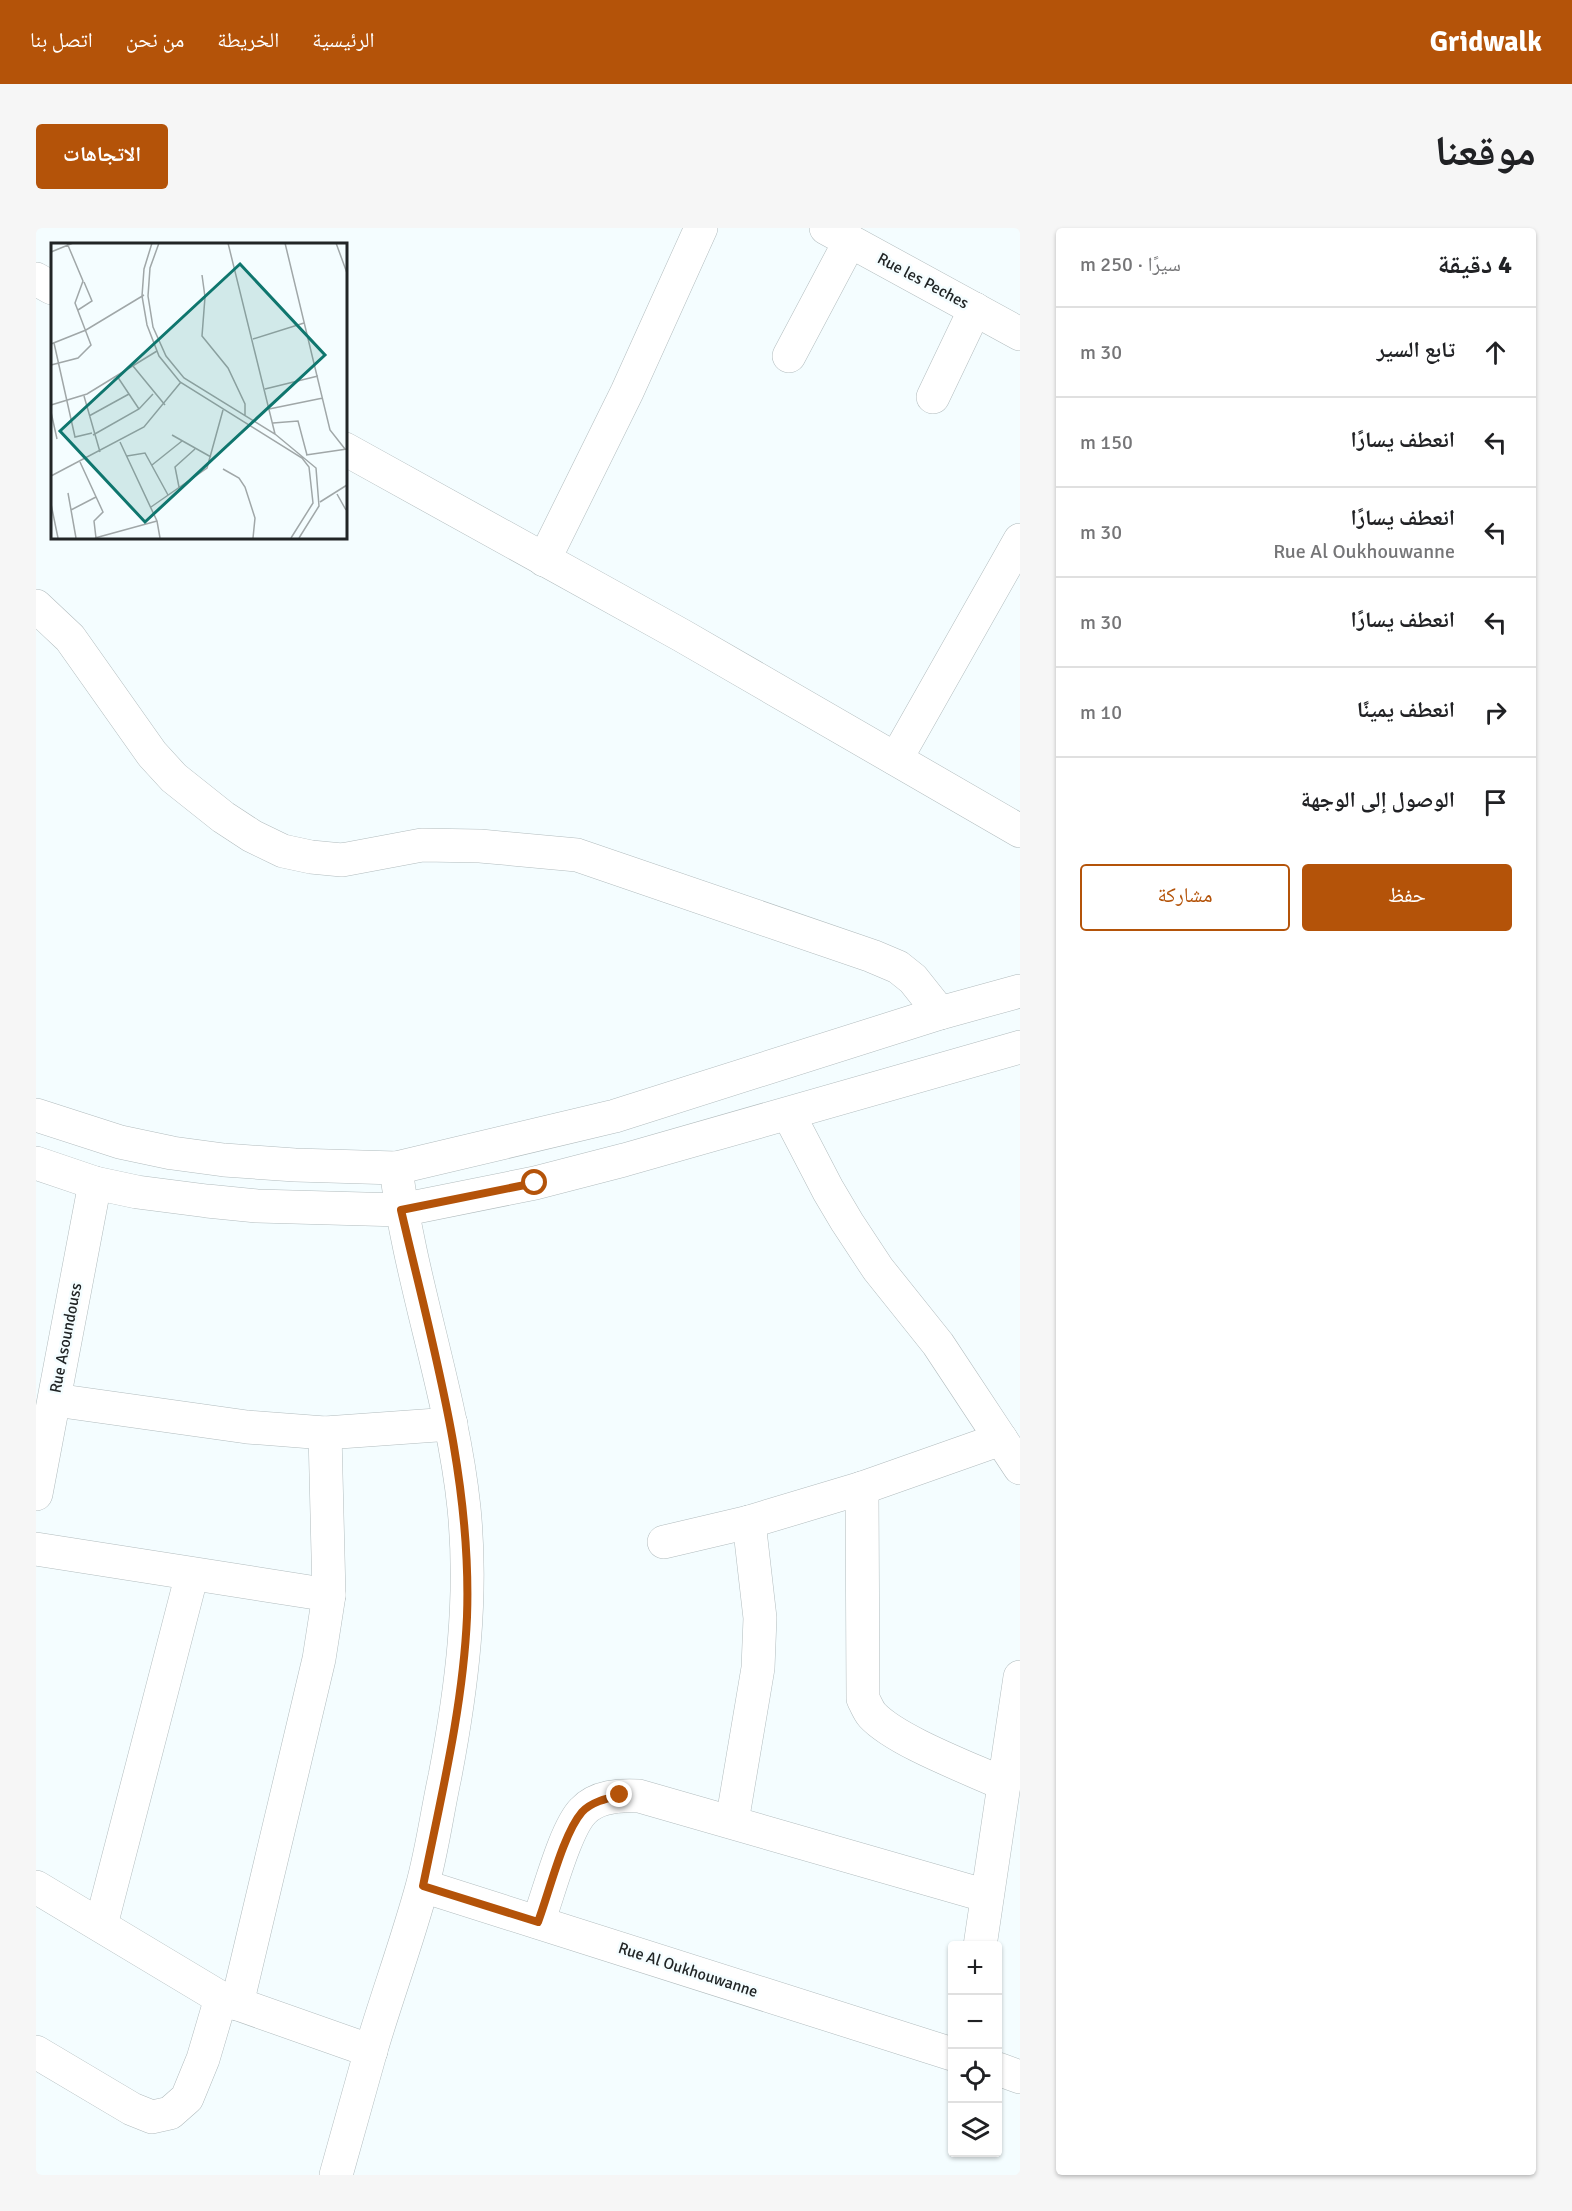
<!DOCTYPE html>
<html lang="ar">
<head>
<meta charset="utf-8">
<style>
	:root { --surface:#fff; --page:#f6f6f6; --text:#202124; --muted:#757577; --line:#e0e0e0; --accent:#b45309 }
	body { margin:0; font-family:Signika,"Noto Naskh Arabic",sans-serif; background:var(--page); color:var(--text); direction:rtl }
	.controls { position:absolute; right:18px; bottom:18px; display:grid; overflow:hidden; border-radius:6px; box-shadow:0 2px 4px #0004 }
	.controls button { width:54px; height:54px; display:grid; place-items:center; padding:0; border:0; border-bottom:2px solid var(--line); background:var(--surface); color:var(--text); font:30px sans-serif }
	.stop { position:absolute; width:18px; height:18px; margin:-14px; border:4px solid #b45309; border-radius:50%; background:#fff }
	.stop.end { background:#b45309; border-color:#fff; box-shadow:0 2px 6px #0008 }
	.list { margin:0; padding:0; list-style:none }
	h2 { display:flex; justify-content:space-between; align-items:center; height:78px; margin:0; padding:0 24px; font-size:26px }
	h2 small { font-size:20px; font-weight:400; color:var(--muted) }
	.list li { display:grid; grid-template-columns:39px 1fr auto; gap:18px; align-items:center; box-sizing:border-box; height:90px; padding:0 24px; border-top:2px solid var(--line) }
	.list b { display:block; font-size:22px; white-space:nowrap }
	.list p { margin:0; font-size:20px; white-space:nowrap; color:var(--muted) }
	.list em { font-size:20px; font-style:normal; color:var(--muted) }
	.actions { display:flex; gap:12px; padding:18px 24px }
	.actions a { flex:1; padding:14px 0; border:2px solid var(--accent); border-radius:6px; text-align:center; font-size:21px; color:var(--accent) }
	.actions .main { background:var(--accent); color:#fff }
	.icon { flex:none; width:33px; height:33px; fill:none; stroke:currentColor; stroke-width:2; stroke-linecap:round; stroke-linejoin:round }
	.map { position:relative; flex:none; width:984px; height:1947px; overflow:hidden; direction:ltr; border-radius:6px }
	header { display:flex; align-items:center; gap:36px; box-sizing:border-box; height:84px; padding:0 30px; background:var(--accent); color:#fff }
	header strong { font-size:28px }
	nav { display:flex; gap:33px; margin-inline-start:auto; font-size:21px }
	.intro { display:flex; align-items:center; justify-content:space-between; box-sizing:border-box; height:144px; padding:0 36px }
	h1 { margin:0; font-size:42px }
	.button { padding:15px 27px; border-radius:6px; background:var(--accent); color:#fff; font-size:21px; font-weight:700 }
	main { display:flex; gap:36px; padding:0 36px }
	aside { flex:1; background:var(--surface); border-radius:6px; box-shadow:0 2px 4px #0004 }
	.map>svg:first-child { display:block }
	.lines { fill:none; stroke-linecap:round; stroke-linejoin:round }
	.street-casing { stroke:#b2bcbe; stroke-width:34 }
	.street { stroke:#fff; stroke-width:33 }
	.route { stroke:#b45309; stroke-width:8 }
	.labels { text-anchor:middle; dominant-baseline:central; stroke-width:5; stroke-linejoin:round; paint-order:stroke }
	.street-label { font-size:16px; fill:#212526; stroke:#f4fdff }
	.inset-road { fill:none; stroke:#a0a7a8; stroke-width:1.5 }
	.view { fill:#0f766e; fill-opacity:0.15; stroke:#0f766e; stroke-width:3 }
	.inset-edge { fill:none; stroke:#212526; stroke-width:3 }
</style>
</head>
<body>
<header>
<strong>Gridwalk</strong>
<nav><a>الرئيسية</a><a>الخريطة</a><a>من نحن</a><a>اتصل بنا</a></nav>
</header>
<div class="intro"><h1>موقعنا</h1><a class="button">الاتجاهات</a></div>
<main>
<aside>
<h2>4 دقيقة<small>سيرًا · 250 m</small></h2>
<ul class="list">
<li><svg class="icon" aria-label="ahead" viewBox="0 0 24 24"><path d="M12 20V5M6 11l6-6 6 6"/></svg><div><b>تابع السير</b></div><em>30 m</em></li>
<li><svg class="icon" aria-label="left" viewBox="0 0 24 24"><path d="M17 20v-9H6M10 6l-5 5 5 5"/></svg><div><b>انعطف يسارًا</b></div><em>150 m</em></li>
<li><svg class="icon" aria-label="left" viewBox="0 0 24 24"><path d="M17 20v-9H6M10 6l-5 5 5 5"/></svg><div><b>انعطف يسارًا</b><p>Rue Al Oukhouwanne</p></div><em>30 m</em></li>
<li><svg class="icon" aria-label="left" viewBox="0 0 24 24"><path d="M17 20v-9H6M10 6l-5 5 5 5"/></svg><div><b>انعطف يسارًا</b></div><em>30 m</em></li>
<li><svg class="icon" aria-label="right" viewBox="0 0 24 24"><path d="M7 20v-9h11M14 6l5 5-5 5"/></svg><div><b>انعطف يمينًا</b></div><em>10 m</em></li>
<li><svg class="icon" aria-label="arrive" viewBox="0 0 24 24"><path d="M6 21V4h12l-3 4 3 4H6"/></svg><div><b>الوصول إلى الوجهة</b></div></li>
</ul>
<div class="actions"><a class="main">حفظ</a><a>مشاركة</a></div>
</aside>
<div class="map">
<svg width="984" height="1947" viewBox="0 0 984 1947">
	<rect width="100%" height="100%" fill="#f4fdff"/>
	<g class="lines">
		<!-- street casing -->
		<g class="street-casing">
			<g id="street">
				<polyline points="790,0 984,106"/>
				<polyline points="0,51 16,60"/>
				<polyline points="753,128 814,13"/>
				<polyline points="897,169 939,81"/>
				<polyline points="309,221 645,407 984,603"/>
				<polyline points="508,332 591,164 665,0"/>
				<polyline points="0,378 34,410 116,526 138,550 187,589 216,608 247,623 275,629 306,632 386,617 444,618 541,627 836,728 862,739 877,751 904,785"/>
				<polyline points="860,531 984,312"/>
				<polyline points="0,887 84,914 136,925 188,932 259,937 360,940 579,888 904,785 984,763"/>
				<polyline points="753,887 792,962 811,994 842,1041 902,1116 984,1240"/>
				<polyline points="0,935 59,955 101,964 171,973 221,978 365,982 499,955 588,932 984,819"/>
				<polyline points="19,1172 211,1199 289,1205 415,1196"/>
				<path d="M826 1260 827 1471C830 1476 832 1482 836 1487 860 1513 933 1540 968 1556"/>
				<polyline points="0,1266 59,955"/>
				<polyline points="628,1314 713,1294 826,1260 965,1211"/>
				<polyline points="0,1321 293,1367"/>
				<polyline points="696,1594 722,1440 724,1390 713,1294"/>
				<polyline points="387,1658 916,1826"/>
				<polyline points="0,1659 185,1770 335,1823"/>
				<path d="M502 1694C512 1668 529 1601 547 1583 561 1568 584 1567 603 1568L951 1668"/>
				<polyline points="65,1697 156,1346"/>
				<polyline points="944,1718 984,1449"/>
				<polyline points="201,1776 283,1431 293,1367 289,1205"/>
				<polyline points="0,1824 96,1881 116,1889 134,1885 151,1870 167,1831 185,1770"/>
				<polyline points="962,1841 984,1849"/>
				<path d="M300 1947C312 1905 323 1864 335 1822 351 1768 371 1714 386 1659 396 1623 401 1585 409 1548 426 1459 437 1370 428 1280 416 1165 374 1055 360 940"/>
			</g>
		</g>
		<!-- street -->
		<use href="#street" class="street"/>
	</g>
	<g class="lines">
		<!-- route -->
		<path class="route" d="M499 955 365 982C396 1116 436 1250 431 1389 427 1479 405 1569 387 1658L502 1694C513 1665 527 1606 546 1584 555 1574 572 1570 584 1567"/>
	</g>
	<g class="labels">
		<!-- street labels -->
		<g class="street-label">
			<text transform="translate(887 53) rotate(28)">Rue les Peches</text>
			<text transform="translate(30 1110) rotate(-79)">Rue Asoundouss</text>
			<text transform="translate(652 1742) rotate(18)">Rue Al Oukhouwanne</text>
		</g>
	</g>
	<!-- overview -->
	<g transform="translate(15 15)">
		<rect width="296" height="296" fill="#f4fdff"/>
		<path class="inset-road" d="M101 0 93 26 91 53 96 82 108 113 129 139 251 215 258 224 262 260 240 295M108 0 99 25 97 53 102 84 115 113 133 135 224 191 265 225 268 263 248 295M177 0 224 191M234 0 279 187 294 206M285 0 296 30M0 9 22 0M151 32 154 54 151 93 177 125 194 161V172M27 67 41 58 33 39M202 96 253 80M3 100 24 194 41 190M0 101 35 87 93 52M0 122 27 115 40 102 24 60 32 38 16 0M82 123 114 162M66 133 88 166M214 146 267 133M33 153 49 209M0 162 36 151 106 108M218 166 272 155M0 169 6 196M38 173 78 151M222 180 247 178 256 212M42 192 88 166 102 151M121 192 160 214M69 199 106 278 109 295M255 212 296 206M76 213 94 210 117 252M29 219 52 269 43 278 45 295M101 222 131 198M172 226 188 235 194 244 204 275 202 295M0 233 93 184 130 139M128 244 124 224 144 206M17 250 25 295M286 251 295 267M269 259 296 242M0 261 7 295M100 264 156 225 172 167M20 267 45 254M44 295 106 278"/>
		<path class="view" d="M189 21 274 112 94 279 9 188Z"/>
		<rect width="296" height="296" class="inset-edge"/>
	</g>
</svg>
<div class="controls">
<button>+</button>
<button>−</button>
<button><svg class="icon" aria-label="locate" viewBox="0 0 24 24"><circle cx="12" cy="12" r="6"/><path d="M12 2v4M12 18v4M2 12h4M18 12h4"/></svg></button>
<button><svg class="icon" aria-label="layers" viewBox="0 0 24 24"><path d="M12 4l9 5-9 5-9-5zM3 14l9 5 9-5"/></svg></button>
</div>
<div class="stop" style="left:499px;top:955px"></div>
<div class="stop end" style="left:584px;top:1567px"></div>
</div>
</main>
</body>
</html>
